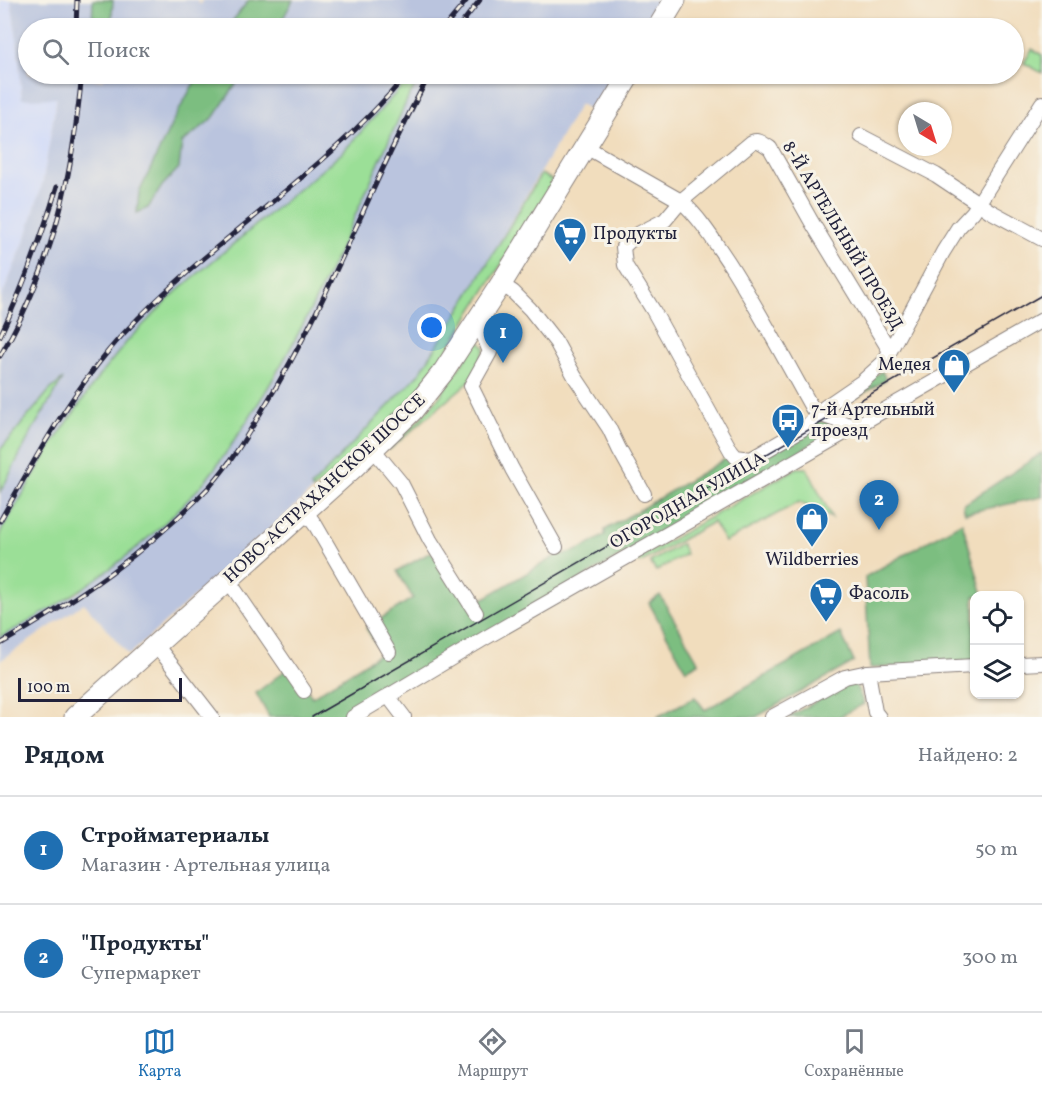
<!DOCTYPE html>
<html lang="ru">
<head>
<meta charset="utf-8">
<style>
	:root { --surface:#fff; --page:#f2f2f3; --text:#1f2937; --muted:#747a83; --line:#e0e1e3; --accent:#1f6fb2 }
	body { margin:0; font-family:Vollkorn,serif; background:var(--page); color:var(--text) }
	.controls { position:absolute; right:18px; bottom:18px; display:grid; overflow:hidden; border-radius:12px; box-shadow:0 2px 4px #0004 }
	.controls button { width:54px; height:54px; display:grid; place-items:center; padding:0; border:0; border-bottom:2px solid var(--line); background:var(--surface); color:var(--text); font:30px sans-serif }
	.compass { position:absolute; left:898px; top:102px; width:54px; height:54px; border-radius:50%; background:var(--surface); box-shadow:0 2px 4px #0004; rotate:142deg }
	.scale { position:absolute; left:18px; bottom:15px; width:164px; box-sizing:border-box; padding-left:6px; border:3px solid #22223b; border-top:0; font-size:16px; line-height:21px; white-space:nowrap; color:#22223b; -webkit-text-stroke:4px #f7f3e8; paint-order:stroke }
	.you { position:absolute; left:432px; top:328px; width:21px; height:21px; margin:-15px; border:4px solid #fff; border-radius:50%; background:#1a73e8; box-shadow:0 0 0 9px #1a73e833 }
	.badge { display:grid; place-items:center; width:39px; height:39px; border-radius:50%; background:var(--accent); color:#fff; font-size:20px; font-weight:700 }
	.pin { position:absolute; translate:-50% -50px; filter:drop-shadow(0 2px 3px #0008) }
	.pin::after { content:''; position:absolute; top:32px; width:21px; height:18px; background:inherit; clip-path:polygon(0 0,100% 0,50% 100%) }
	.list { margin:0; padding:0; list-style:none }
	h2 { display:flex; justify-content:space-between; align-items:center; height:78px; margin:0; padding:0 24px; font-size:26px }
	h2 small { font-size:20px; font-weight:400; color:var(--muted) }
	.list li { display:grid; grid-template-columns:39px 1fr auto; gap:18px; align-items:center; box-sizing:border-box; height:108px; padding:0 24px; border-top:2px solid var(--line) }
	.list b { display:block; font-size:22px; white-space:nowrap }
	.list p { margin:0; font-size:20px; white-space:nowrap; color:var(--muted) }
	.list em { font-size:20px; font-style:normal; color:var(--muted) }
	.icon { flex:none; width:33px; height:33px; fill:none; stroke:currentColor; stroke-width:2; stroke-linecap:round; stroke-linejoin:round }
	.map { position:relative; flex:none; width:1042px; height:717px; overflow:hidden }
	.search { position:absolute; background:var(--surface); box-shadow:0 2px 4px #0004; left:18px; right:18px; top:18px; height:66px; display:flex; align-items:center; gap:15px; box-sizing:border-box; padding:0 21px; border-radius:33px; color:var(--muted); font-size:22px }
	.sheet { height:294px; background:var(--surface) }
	nav { display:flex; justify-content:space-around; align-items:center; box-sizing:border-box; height:84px; border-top:2px solid var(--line); background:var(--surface); font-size:16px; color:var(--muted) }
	nav a { display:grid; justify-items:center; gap:3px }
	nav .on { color:var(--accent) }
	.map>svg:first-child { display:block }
	.built { fill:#d0daf9 }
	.industrial { fill:#bac4de }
	.green { fill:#9bdf97; stroke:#5e8069; stroke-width:1.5 }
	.forest { fill:#7cbe80; stroke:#4f705e; stroke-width:1.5 }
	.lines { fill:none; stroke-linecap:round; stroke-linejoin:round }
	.street-casing { stroke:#8a807c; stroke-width:16 }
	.primary-casing { stroke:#8a807c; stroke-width:23 }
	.street { stroke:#fff; stroke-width:14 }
	.primary { stroke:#fff; stroke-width:21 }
	.tram { stroke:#22223b; stroke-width:1.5 }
	.rail-casing { stroke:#22223b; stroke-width:5 }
	.rail { stroke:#f7f3e8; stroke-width:3; stroke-dasharray:9; stroke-linecap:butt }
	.labels { text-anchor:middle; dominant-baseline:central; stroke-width:6; stroke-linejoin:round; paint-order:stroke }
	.poi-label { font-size:18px; fill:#22223b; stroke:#f7f3e8; text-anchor:start }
	.street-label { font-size:18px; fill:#22223b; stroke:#f7f3e8 }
</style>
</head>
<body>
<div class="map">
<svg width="1042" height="717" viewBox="0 0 1042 717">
	<rect width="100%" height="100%" fill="#f7f3e8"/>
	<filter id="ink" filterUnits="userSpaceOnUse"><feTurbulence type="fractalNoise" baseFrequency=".0167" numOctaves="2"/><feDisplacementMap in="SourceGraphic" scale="12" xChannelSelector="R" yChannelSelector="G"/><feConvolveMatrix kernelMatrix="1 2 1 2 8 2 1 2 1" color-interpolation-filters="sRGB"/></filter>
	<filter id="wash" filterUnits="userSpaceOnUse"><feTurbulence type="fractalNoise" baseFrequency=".008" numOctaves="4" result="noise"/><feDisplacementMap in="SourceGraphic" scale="24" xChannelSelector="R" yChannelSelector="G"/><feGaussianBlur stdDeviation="1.35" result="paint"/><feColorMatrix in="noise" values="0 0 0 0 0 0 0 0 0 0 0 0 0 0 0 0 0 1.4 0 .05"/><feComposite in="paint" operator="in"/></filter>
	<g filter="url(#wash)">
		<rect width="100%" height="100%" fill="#f1ddbd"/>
		<!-- built -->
		<polygon class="built" points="0,0 11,0 17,38 22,98 57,97 43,182 26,238 0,301"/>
		<!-- industrial -->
		<g class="industrial">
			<polygon points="11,0 93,0 92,28 28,28 28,74 89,74 89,78 102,80 104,74 413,74 342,153 177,291 130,338 99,376 53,443 0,533 0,493 33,429 61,381 49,391 0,450 0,301 26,238 43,182 57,98 22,99 17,38"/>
			<polygon points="113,0 197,0 201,5 202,0 662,0 645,28 111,28"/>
			<polygon points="423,74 618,74 595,112 580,104 454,319 419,374 311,487 313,490 129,655 84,603 0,661 0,637 78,593 162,524 206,480 242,429 276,376 339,253 409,96"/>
		</g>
		<!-- green -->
		<g class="green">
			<polygon points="1032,49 1042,55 1042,73 1024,63"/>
			<path d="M413 74H423L409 96C360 202 317 311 254 410 239 434 223 459 205 481 150 545 75 599 0 637V533L53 443 99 376 130 338 177 291 342 153Z"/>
			<polygon points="541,174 554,181 429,379 386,425 313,490 311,487 419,374 454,319"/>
			<polygon points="480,342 485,348 473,378 389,450 388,449 420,419 440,396 476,343"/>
			<polygon points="63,379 33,429 0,493 0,450 49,391"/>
			<polygon points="797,468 807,468 832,518 799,502 725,542 713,522 640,563 637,559"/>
			<polygon points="681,544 686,554 656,571 650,562"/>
		</g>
		<!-- forest -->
		<g class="forest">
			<polygon points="93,0 113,0 111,28 92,28"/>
			<polygon points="249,0 293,0 281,22 272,23 265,28 227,28"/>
			<polygon points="199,74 240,74 235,86 213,118 182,143 179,168 162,186 148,208 137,213 139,193 173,121"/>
			<polygon points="882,371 886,380 835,410 830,410"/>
			<path d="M817 422H828L834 429 814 443 345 717H269L256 693 291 666 312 697 381 653 366 628 413 598 397 571 431 552 476 603 559 554C577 554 590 544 605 535V530L727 458 730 453 738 460Z"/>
			<polygon points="1042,453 1042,497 965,513 963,505"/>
			<polygon points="962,522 983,595 974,596 974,663 870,668 865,577"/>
			<polygon points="660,595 699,663 686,670 649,603"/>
			<polygon points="841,633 854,662 756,717 657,717 695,697 705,710"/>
			<polygon points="854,681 864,704 839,717 788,717"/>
		</g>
	</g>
	<g filter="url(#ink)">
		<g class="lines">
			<!-- street casing -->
			<g class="street-casing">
				<g id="street">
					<polyline points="861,136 936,175 990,211 1042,239"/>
					<path d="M586 147 681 201C701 219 714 241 729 263 759 310 785 360 812 408L818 414 853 426"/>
					<polyline points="501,284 513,292 530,309 556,342 575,377 609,428 619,449 644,494"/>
					<polyline points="473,327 483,334 490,352 471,386 512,469 556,547"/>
					<path d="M890 351 811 221 770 148C763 144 760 139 752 142L681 201 665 220 636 235 623 247 625 265 653 310 731 451 736 457 751 459 806 427 825 407 863 381 884 362 943 252 958 228 973 212 1042 103"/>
					<polyline points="373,449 401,483 430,540 476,613"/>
					<polyline points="305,511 316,526 389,652"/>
					<polyline points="228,580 304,691"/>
					<polyline points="156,645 212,717"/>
					<polyline points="1020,664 1042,663"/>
					<polyline points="868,672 875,712 879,717"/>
					<polyline points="388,696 404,717"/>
					<polyline points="353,717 487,637 1042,320"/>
					<polyline points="772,717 845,677 868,672 974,666"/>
				</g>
			</g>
			<!-- primary casing -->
			<g class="primary-casing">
				<g id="primary">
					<polyline points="658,28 675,0"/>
					<polyline points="75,717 353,468 412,411 444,371 501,284 630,74"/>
				</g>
			</g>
			<!-- street -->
			<use href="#street" class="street"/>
			<!-- primary -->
			<use href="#primary" class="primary"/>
			<!-- tram -->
			<polyline class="tram" points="312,717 1042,295"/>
			<!-- rail casing -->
			<g class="rail-casing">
				<g id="rail">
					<polyline points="76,28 77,0"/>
					<polyline points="444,28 467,0"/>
					<polyline points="458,28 480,0"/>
					<path d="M0 336C23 288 41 239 57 187"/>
					<path d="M0 356C31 305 54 243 66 184 74 148 78 110 82 74"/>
					<path d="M0 521C37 455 74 387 125 332 213 238 326 173 407 74"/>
					<path d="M0 644C78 599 147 552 210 486 231 463 248 434 264 407 330 302 370 183 430 74"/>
				</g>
			</g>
			<!-- rail -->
			<use href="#rail" class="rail"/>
		</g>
	</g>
	<!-- icons -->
	<defs>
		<g id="supermarket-pin" transform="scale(1.725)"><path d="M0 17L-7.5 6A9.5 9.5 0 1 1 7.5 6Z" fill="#1f6fb2" stroke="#f7f3e8"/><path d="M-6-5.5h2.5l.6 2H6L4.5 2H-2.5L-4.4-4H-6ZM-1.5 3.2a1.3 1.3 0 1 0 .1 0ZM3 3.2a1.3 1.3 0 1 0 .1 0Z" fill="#fff"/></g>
		<g id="shop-pin" transform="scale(1.725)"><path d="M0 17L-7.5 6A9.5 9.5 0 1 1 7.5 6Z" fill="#1f6fb2" stroke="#f7f3e8"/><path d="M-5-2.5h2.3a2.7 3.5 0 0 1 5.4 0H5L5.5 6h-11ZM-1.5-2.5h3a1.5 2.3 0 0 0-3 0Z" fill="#fff"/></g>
		<g id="bus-pin" transform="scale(1.725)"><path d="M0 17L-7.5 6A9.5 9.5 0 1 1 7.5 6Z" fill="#1f6fb2" stroke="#f7f3e8"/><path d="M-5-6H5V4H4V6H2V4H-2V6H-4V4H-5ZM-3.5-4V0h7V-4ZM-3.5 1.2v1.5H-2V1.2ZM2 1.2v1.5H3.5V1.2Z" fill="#fff"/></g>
	</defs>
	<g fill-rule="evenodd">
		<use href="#supermarket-pin" x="570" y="234"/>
		<use href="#shop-pin" x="954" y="365"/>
		<use href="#bus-pin" x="788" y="420"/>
		<use href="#shop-pin" x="812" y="519"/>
		<use href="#supermarket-pin" x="826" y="594"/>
	</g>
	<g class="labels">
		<!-- poi labels -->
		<g class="poi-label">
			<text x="593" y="234">Продукты</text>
			<text x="931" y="365" text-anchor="end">Медея</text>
			<text x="811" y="410">7-й Артельный<tspan x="811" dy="21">проезд</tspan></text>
			<text x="812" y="560" text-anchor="middle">Wildberries</text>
			<text x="849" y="594">Фасоль</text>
		</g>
		<!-- street labels -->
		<g class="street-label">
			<text transform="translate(842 236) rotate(59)">8-Й АРТЕЛЬНЫЙ ПРОЕЗД</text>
			<text transform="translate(325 489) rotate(-43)">НОВО-АСТРАХАНСКОЕ ШОССЕ</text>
			<text transform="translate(688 501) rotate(-30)">ОГОРОДНАЯ УЛИЦА</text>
		</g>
	</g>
</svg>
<div class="controls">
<button><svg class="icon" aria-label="locate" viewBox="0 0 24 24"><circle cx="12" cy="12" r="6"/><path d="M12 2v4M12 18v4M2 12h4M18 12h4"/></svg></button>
<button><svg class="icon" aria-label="layers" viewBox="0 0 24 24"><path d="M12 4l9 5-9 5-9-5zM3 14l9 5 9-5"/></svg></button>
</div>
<svg class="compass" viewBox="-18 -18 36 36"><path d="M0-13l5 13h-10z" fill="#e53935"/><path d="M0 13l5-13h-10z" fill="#747a83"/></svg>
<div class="scale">100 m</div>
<div class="you"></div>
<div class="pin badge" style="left:503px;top:363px">1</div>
<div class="pin badge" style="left:879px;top:530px">2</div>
<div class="search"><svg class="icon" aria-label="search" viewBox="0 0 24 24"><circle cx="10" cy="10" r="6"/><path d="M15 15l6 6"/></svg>Поиск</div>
</div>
<section class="sheet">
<h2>Рядом<small>Найдено: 2</small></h2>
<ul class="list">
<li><span class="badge">1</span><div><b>Стройматериалы</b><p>Магазин · Артельная улица</p></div><em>50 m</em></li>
<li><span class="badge">2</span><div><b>&quot;Продукты&quot;</b><p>Супермаркет</p></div><em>300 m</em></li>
</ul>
</section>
<nav>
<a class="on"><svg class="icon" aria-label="map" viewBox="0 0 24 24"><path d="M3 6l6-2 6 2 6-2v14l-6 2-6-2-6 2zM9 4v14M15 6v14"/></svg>Карта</a>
<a><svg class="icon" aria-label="directions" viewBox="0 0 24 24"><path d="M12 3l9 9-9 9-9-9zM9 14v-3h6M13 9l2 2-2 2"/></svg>Маршрут</a>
<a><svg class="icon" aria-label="saved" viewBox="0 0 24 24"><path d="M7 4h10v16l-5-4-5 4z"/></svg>Сохранённые</a>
</nav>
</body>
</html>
